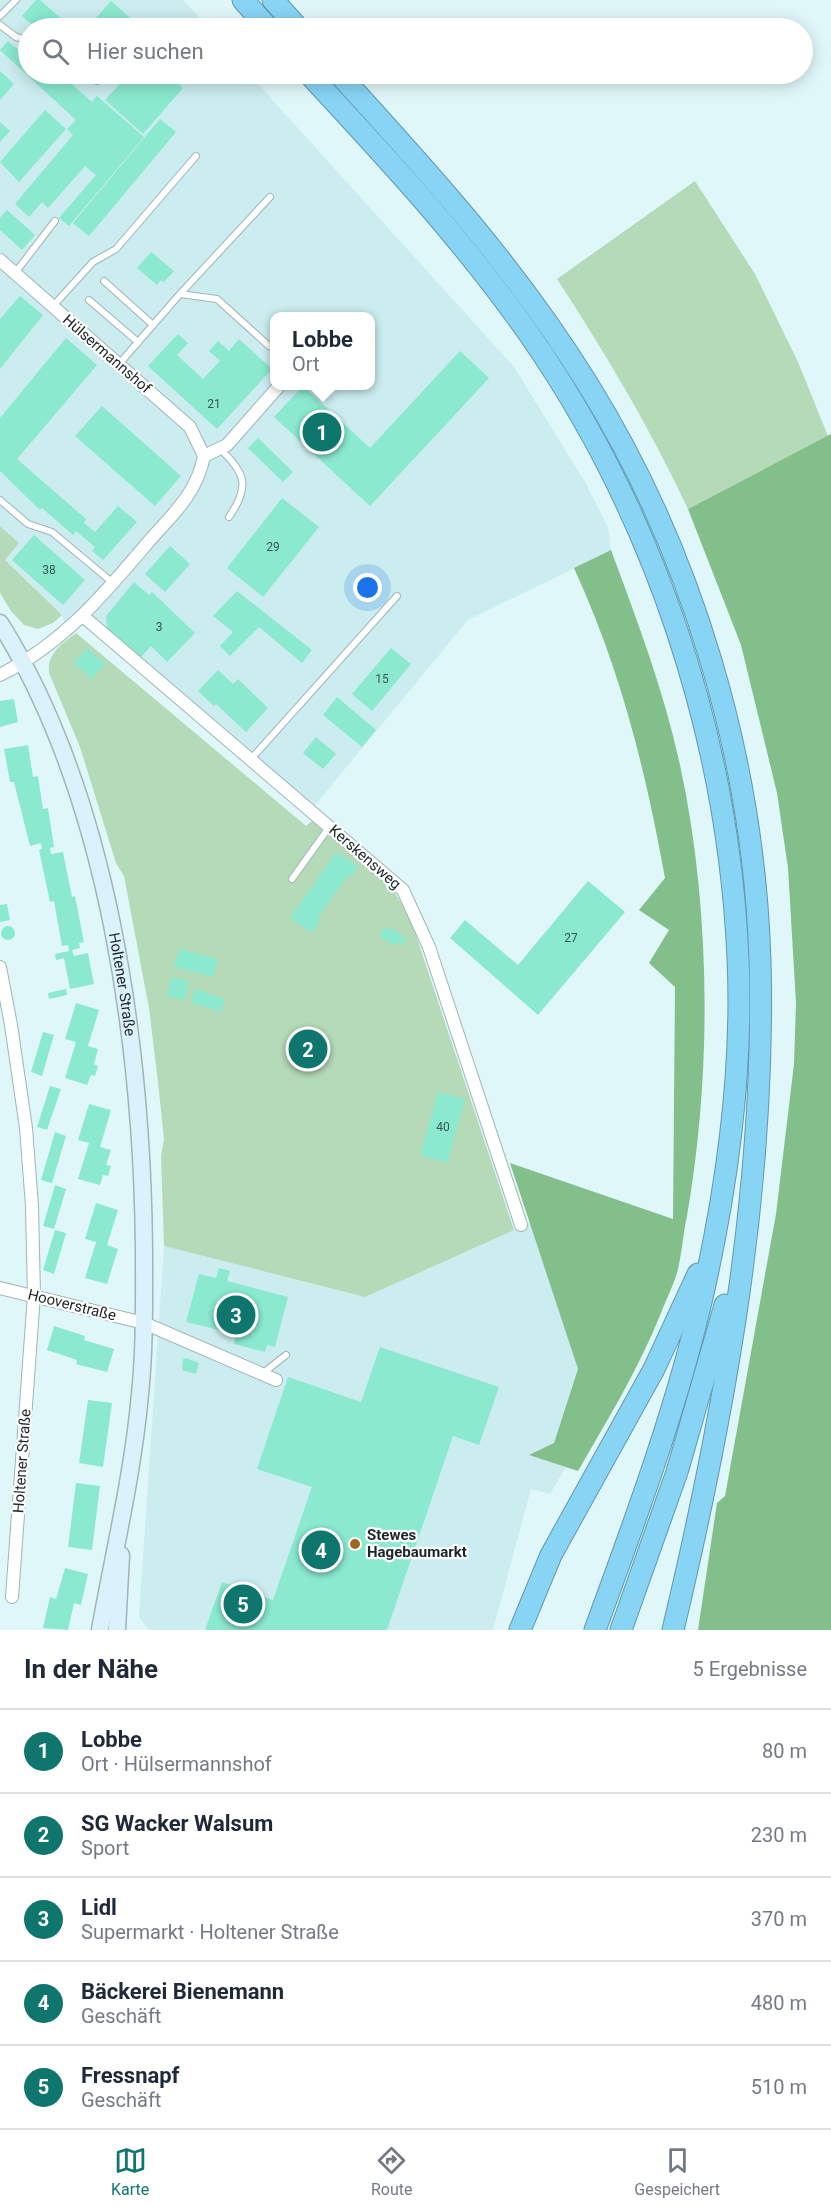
<!DOCTYPE html>
<html lang="de">
<head>
<meta charset="utf-8">
<style>
	:root { --surface:#fff; --page:#f6f6f7; --text:#1f2937; --muted:#747a83; --line:#e0e1e3; --accent:#0f766e }
	body { margin:0; font-family:Roboto,sans-serif; background:var(--page); color:var(--text) }
	.you { position:absolute; left:368px; top:588px; width:21px; height:21px; margin:-15px; border:4px solid #fff; border-radius:50%; background:#1a73e8; box-shadow:0 0 0 9px #1a73e833 }
	.badge { display:grid; place-items:center; width:39px; height:39px; border-radius:50%; background:var(--accent); color:#fff; font-size:20px; font-weight:700 }
	.pin { position:absolute; translate:-50% -50%; border:3px solid #fff; box-shadow:0 2px 6px #0006 }
	.popup { position:absolute; left:270px; top:312px; width:105px; height:78px; box-sizing:border-box; display:grid; place-content:center; border-radius:12px; background:var(--surface); filter:drop-shadow(0 2px 4px #0005); font-size:20px; white-space:nowrap; color:var(--muted) }
	.popup b { font-size:22px; color:var(--text) }
	.popup::after { content:''; position:absolute; left:50%; top:100%; margin-left:-12px; border:12px solid transparent; border-top-color:var(--surface) }
	.list { margin:0; padding:0; list-style:none }
	h2 { display:flex; justify-content:space-between; align-items:center; height:78px; margin:0; padding:0 24px; font-size:26px }
	h2 small { font-size:20px; font-weight:400; color:var(--muted) }
	.list li { display:grid; grid-template-columns:39px 1fr auto; gap:18px; align-items:center; box-sizing:border-box; height:84px; padding:0 24px; border-top:2px solid var(--line) }
	.list b { display:block; font-size:22px; white-space:nowrap }
	.list p { margin:0; font-size:20px; white-space:nowrap; color:var(--muted) }
	.list em { font-size:20px; font-style:normal; color:var(--muted) }
	.icon { flex:none; width:33px; height:33px; fill:none; stroke:currentColor; stroke-width:2; stroke-linecap:round; stroke-linejoin:round }
	.map { position:relative; flex:none; width:831px; height:1630px; overflow:hidden }
	.search { position:absolute; background:var(--surface); box-shadow:0 3px 15px #0003; left:18px; right:18px; top:18px; height:66px; display:flex; align-items:center; gap:15px; box-sizing:border-box; padding:0 21px; border-radius:33px; color:var(--muted); font-size:22px }
	.sheet { height:498px; background:var(--surface) }
	nav { display:flex; justify-content:space-around; align-items:center; box-sizing:border-box; height:84px; border-top:2px solid var(--line); background:var(--surface); font-size:16px; color:var(--muted) }
	nav a { display:grid; justify-items:center; gap:3px }
	nav .on { color:var(--accent) }
	.map>svg:first-child { display:block }
	.built { fill:#cbedef; fill-rule:evenodd }
	.green { fill:#b4dab8 }
	.forest { fill:#82bf8a }
	.building { fill:#8ae9cf }
	.lines { fill:none; stroke-linecap:round; stroke-linejoin:round }
	.lane-casing { stroke:#9fb5b6; stroke-width:8 }
	.street-casing { stroke:#9fb5b6; stroke-width:14 }
	.secondary-casing { stroke:#9fb5b6; stroke-width:19 }
	.highway-casing { stroke:#6397ad; stroke-width:23 }
	.lane { stroke:#fff; stroke-width:6 }
	.street { stroke:#fff; stroke-width:12 }
	.secondary { stroke:#dbf2fc; stroke-width:16 }
	.highway { stroke:#88d4f5; stroke-width:21 }
	.poi-dot { fill:#9e6822; stroke:#fff; stroke-width:2 }
	.labels { text-anchor:middle; dominant-baseline:central; stroke-width:4.5; stroke-linejoin:round; paint-order:stroke }
	.number-label { font-size:12px; fill:#385751 }
	.street-label { font-size:15px; fill:#1d2627; stroke:#fff }
	.poi-label { font-size:15px; font-weight:bold; fill:#1d2627; stroke:#fff; text-anchor:start }
</style>
</head>
<body>
<div class="map">
<svg width="831" height="1630" viewBox="0 0 831 1630">
	<rect width="100%" height="100%" fill="#e0f7f9"/>
	<!-- built -->
	<g class="built">
		<path d="M0 0H183L209 28H28V74H249L514 367 585 482 608 527 611 550 468 620 311 810 84 626 65 625 62 615 4 559 19 543 0 526ZM274 316H370V386H274Z"/>
		<polygon points="530,1222 578,1369 554,1443 530,1455 566,1467 550,1494 531,1489 493,1630 149,1630 139,1617 164,1246 365,1297"/>
	</g>
	<!-- green -->
	<g class="green">
		<path d="M695 181 755 274 798 362 828 436 688 509C650 428 606 354 557 279Z"/>
		<polygon points="0,526 19,543 5,560 62,615 53,623 38,629 24,625 11,611 0,593"/>
		<path d="M76 633 306 826 312 821 391 887 410 917 514 1230 365 1297 164 1246 161 1156 164 1139 158 1082 149 1008 124 876 116 863 80 747 49 673C47 653 61 645 76 633Z"/>
	</g>
	<!-- forest -->
	<g class="forest">
		<polygon points="831,434 831,1630 698,1630 717,1503 725,1496 776,1214 794,1064 796,1003 788,868 777,793 741,645 688,509"/>
		<path d="M611 550C637 620 664 691 680 765 711 907 712 1073 687 1216 683 1234 682 1254 677 1273 673 1286 666 1300 661 1313 639 1368 608 1419 578 1471L529 1455 554 1443 578 1369 510 1163 673 1219 675 987 649 963 669 930 639 910 665 878C645 768 621 671 574 568Z"/>
	</g>
	<!-- building -->
	<g class="building">
		<polygon points="36,0 40,0 72,28 36,28 22,16"/>
		<polygon points="111,1 134,21 127,28 87,28"/>
		<polygon points="8,41 22,53 28,47 28,74 60,74 92,102 97,96 144,137 69,226 59,218 96,175 85,166 48,208 42,202 29,217 15,204 73,135 67,129 76,120 0,50"/>
		<polygon points="0,71 14,84 0,100"/>
		<polygon points="129,74 166,74 183,88 143,134 105,100"/>
		<polygon points="45,110 66,129 19,182 0,162"/>
		<polygon points="160,119 176,132 89,236 73,223"/>
		<polygon points="0,122 10,131 0,142"/>
		<polygon points="7,210 35,235 22,250 0,230 0,218"/>
		<polygon points="151,252 174,271 164,282 161,280 157,285 137,268"/>
		<polygon points="20,296 43,315 0,369 0,319"/>
		<polygon points="178,334 188,343 177,355 203,379 220,361 209,351 218,341 229,351 239,339 272,369 217,429 148,366"/>
		<polygon points="66,338 97,365 17,459 86,519 84,523 95,532 118,506 137,522 103,560 92,551 95,547 76,531 73,535 42,508 40,510 0,471 0,418"/>
		<polygon points="460,351 489,378 370,506 274,417 303,386 370,448"/>
		<polygon points="102,406 181,476 155,506 75,436"/>
		<polygon points="258,438 293,472 283,482 248,448"/>
		<polygon points="282,498 319,527 263,597 227,568"/>
		<polygon points="34,535 85,580 63,605 12,560"/>
		<polygon points="170,546 190,564 165,592 145,574"/>
		<polygon points="134,582 149,595 152,592 195,633 167,662 151,646 141,657 107,629 106,616"/>
		<polygon points="237,591 312,650 302,663 259,627 230,656 220,646 233,632 213,616"/>
		<polygon points="87,648 105,664 92,679 74,663"/>
		<polygon points="391,648 411,664 372,711 352,694"/>
		<polygon points="218,670 233,684 238,679 268,708 246,732 216,704 214,706 198,691"/>
		<polygon points="337,697 376,730 362,747 323,715"/>
		<polygon points="14,699 18,722 0,727 0,701"/>
		<polygon points="316,737 336,754 323,769 303,753"/>
		<polygon points="28,745 33,777 38,776 43,809 48,808 54,847 50,848 51,854 63,852 72,897 75,896 84,942 79,943 80,948 72,950 74,956 88,953 94,984 70,989 64,958 56,960 55,954 69,951 68,945 62,946 54,901 50,902 39,850 42,849 41,843 30,846 14,782 10,782 4,749"/>
		<polygon points="336,852 358,866 351,877 348,875 317,919 320,921 312,933 290,918"/>
		<polygon points="588,881 625,912 538,1015 450,938 465,920 518,965"/>
		<polygon points="7,904 10,920 0,922 0,905"/>
		<circle cx="8" cy="933" r="7"/>
		<polygon points="385,927 391,931 393,928 400,934 400,938 402,935 406,938 404,946 398,941 394,946 379,935"/>
		<polygon points="179,949 218,959 213,977 174,967"/>
		<polygon points="172,977 189,981 184,1000 167,996"/>
		<polygon points="66,989 67,995 49,999 48,993"/>
		<polygon points="195,989 225,999 221,1012 191,1002"/>
		<polygon points="76,1003 99,1010 88,1046 98,1049 94,1064 98,1066 95,1076 91,1075 87,1085 65,1078 76,1042 65,1039"/>
		<polygon points="43,1032 54,1035 42,1076 31,1072"/>
		<polygon points="50,1086 61,1089 47,1130 37,1127"/>
		<polygon points="438,1092 465,1099 447,1163 420,1155"/>
		<polygon points="89,1104 111,1110 100,1147 111,1150 106,1165 111,1166 108,1176 103,1175 100,1185 78,1179 89,1143 78,1140"/>
		<polygon points="55,1132 66,1136 52,1183 41,1180"/>
		<polygon points="55,1185 66,1189 54,1229 43,1226"/>
		<polygon points="96,1203 118,1210 107,1245 118,1249 107,1284 85,1278 96,1242 85,1239"/>
		<polygon points="55,1230 66,1233 54,1274 43,1270"/>
		<polygon points="219,1268 230,1271 227,1281 288,1297 275,1347 267,1345 265,1352 234,1344 236,1334 186,1322 199,1274 216,1278"/>
		<polygon points="54,1326 85,1336 84,1340 114,1349 107,1372 76,1364 77,1360 47,1350"/>
		<polygon points="380,1347 499,1387 479,1445 453,1436 387,1630 205,1630 222,1582 273,1600 312,1487 257,1469 288,1377 361,1402"/>
		<polygon points="186,1358 199,1363 196,1374 182,1370 183,1359"/>
		<polygon points="88,1400 112,1403 103,1467 79,1463"/>
		<polygon points="76,1483 100,1486 92,1550 68,1547"/>
		<polygon points="65,1568 88,1574 81,1605 74,1603 68,1630 43,1628 50,1597 56,1599"/>
	</g>
	<g class="lines">
		<!-- lane casing -->
		<g class="lane-casing">
			<g id="lane">
				<polyline points="0,16 16,0"/>
				<polyline points="0,25 16,37 28,40"/>
				<polyline points="79,74 97,81 109,74"/>
				<polyline points="15,273 55,221"/>
				<polyline points="104,281 153,325"/>
				<polyline points="180,294 270,197"/>
				<polyline points="89,300 138,342"/>
				<polyline points="53,306 93,262 116,249 196,156"/>
				<polyline points="119,364 180,294 217,299 269,346"/>
				<path d="M220 449C246 473 250 487 229 517"/>
				<polyline points="0,500 28,524 52,532 113,583"/>
				<polyline points="251,759 397,596"/>
				<polyline points="292,879 330,826"/>
				<polyline points="262,1374 286,1355"/>
			</g>
		</g>
		<!-- street casing -->
		<g class="street-casing">
			<g id="street">
				<path d="M0 260 190 427 204 456C197 493 174 513 150 540 104 594 65 642 0 675"/>
				<polyline points="204,456 227,445 279,386"/>
				<polyline points="84,617 403,890 429,947 521,1225"/>
				<polyline points="0,967 11,1025 26,1128 32,1206 34,1295 12,1597"/>
				<polyline points="0,1288 144,1323 276,1380"/>
			</g>
		</g>
		<!-- secondary casing -->
		<g class="secondary-casing">
			<g id="secondary">
				<path id="s1" d="M0 623C109 797 142 1046 144 1249 144 1297 145 1346 140 1394 133 1474 114 1551 100 1630"/>
				<polyline points="117,1630 121,1555"/>
			</g>
		</g>
		<!-- highway casing -->
		<g class="highway-casing">
			<g id="highway">
				<polyline points="243,0 268,28"/>
				<polyline points="273,0 298,28"/>
				<path d="M309 74C386 157 464 241 529 334 656 516 728 738 738 958 743 1068 728 1181 704 1289 678 1405 636 1518 595 1630"/>
				<path d="M339 74C430 174 515 267 587 383 693 553 754 761 760 961 766 1186 725 1411 673 1630"/>
				<polyline points="520,1630 551,1555 654,1369 698,1274"/>
				<polyline points="621,1630 677,1472 725,1305"/>
			</g>
		</g>
		<!-- lane -->
		<use href="#lane" class="lane"/>
		<!-- street -->
		<use href="#street" class="street"/>
		<!-- secondary -->
		<use href="#secondary" class="secondary"/>
		<!-- highway -->
		<use href="#highway" class="highway"/>
	</g>
	<!-- markers -->
	<circle class="poi-dot" cx="355" cy="1544" r="6"/>
	<g class="labels">
		<!-- number labels -->
		<g class="number-label">
			<text x="214" y="404">21</text>
			<text x="273" y="547">29</text>
			<text x="49" y="570">38</text>
			<text x="159" y="627">3</text>
			<text x="382" y="679">15</text>
			<text x="571" y="938">27</text>
			<text x="443" y="1127">40</text>
		</g>
		<!-- street labels -->
		<g class="street-label">
			<text transform="translate(107 354) rotate(41)">Hülsermannshof</text>
			<text transform="translate(365 857) rotate(41)">Kerskensweg</text>
			<text stroke="none"><textPath href="#s1" startOffset="384">Holtener Straße</textPath></text>
			<text transform="translate(72 1305) rotate(14)">Hooverstraße</text>
			<text transform="translate(22 1461) rotate(-86)">Holtener Straße</text>
		</g>
		<!-- poi labels -->
		<g class="poi-label">
			<text x="367" y="1535">Stewes<tspan x="367" dy="17">Hagebaumarkt</tspan></text>
		</g>
	</g>
</svg>
<div class="you"></div>
<div class="pin badge" style="left:322px;top:432px">1</div>
<div class="popup"><b>Lobbe</b>Ort</div>
<div class="pin badge" style="left:308px;top:1049px">2</div>
<div class="pin badge" style="left:236px;top:1315px">3</div>
<div class="pin badge" style="left:321px;top:1550px">4</div>
<div class="pin badge" style="left:243px;top:1604px">5</div>
<div class="search"><svg class="icon" aria-label="search" viewBox="0 0 24 24"><circle cx="10" cy="10" r="6"/><path d="M15 15l6 6"/></svg>Hier suchen</div>
</div>
<section class="sheet">
<h2>In der Nähe<small>5 Ergebnisse</small></h2>
<ul class="list">
<li><span class="badge">1</span><div><b>Lobbe</b><p>Ort · Hülsermannshof</p></div><em>80 m</em></li>
<li><span class="badge">2</span><div><b>SG Wacker Walsum</b><p>Sport</p></div><em>230 m</em></li>
<li><span class="badge">3</span><div><b>Lidl</b><p>Supermarkt · Holtener Straße</p></div><em>370 m</em></li>
<li><span class="badge">4</span><div><b>Bäckerei Bienemann</b><p>Geschäft</p></div><em>480 m</em></li>
<li><span class="badge">5</span><div><b>Fressnapf</b><p>Geschäft</p></div><em>510 m</em></li>
</ul>
</section>
<nav>
<a class="on"><svg class="icon" aria-label="map" viewBox="0 0 24 24"><path d="M3 6l6-2 6 2 6-2v14l-6 2-6-2-6 2zM9 4v14M15 6v14"/></svg>Karte</a>
<a><svg class="icon" aria-label="directions" viewBox="0 0 24 24"><path d="M12 3l9 9-9 9-9-9zM9 14v-3h6M13 9l2 2-2 2"/></svg>Route</a>
<a><svg class="icon" aria-label="saved" viewBox="0 0 24 24"><path d="M7 4h10v16l-5-4-5 4z"/></svg>Gespeichert</a>
</nav>
</body>
</html>
